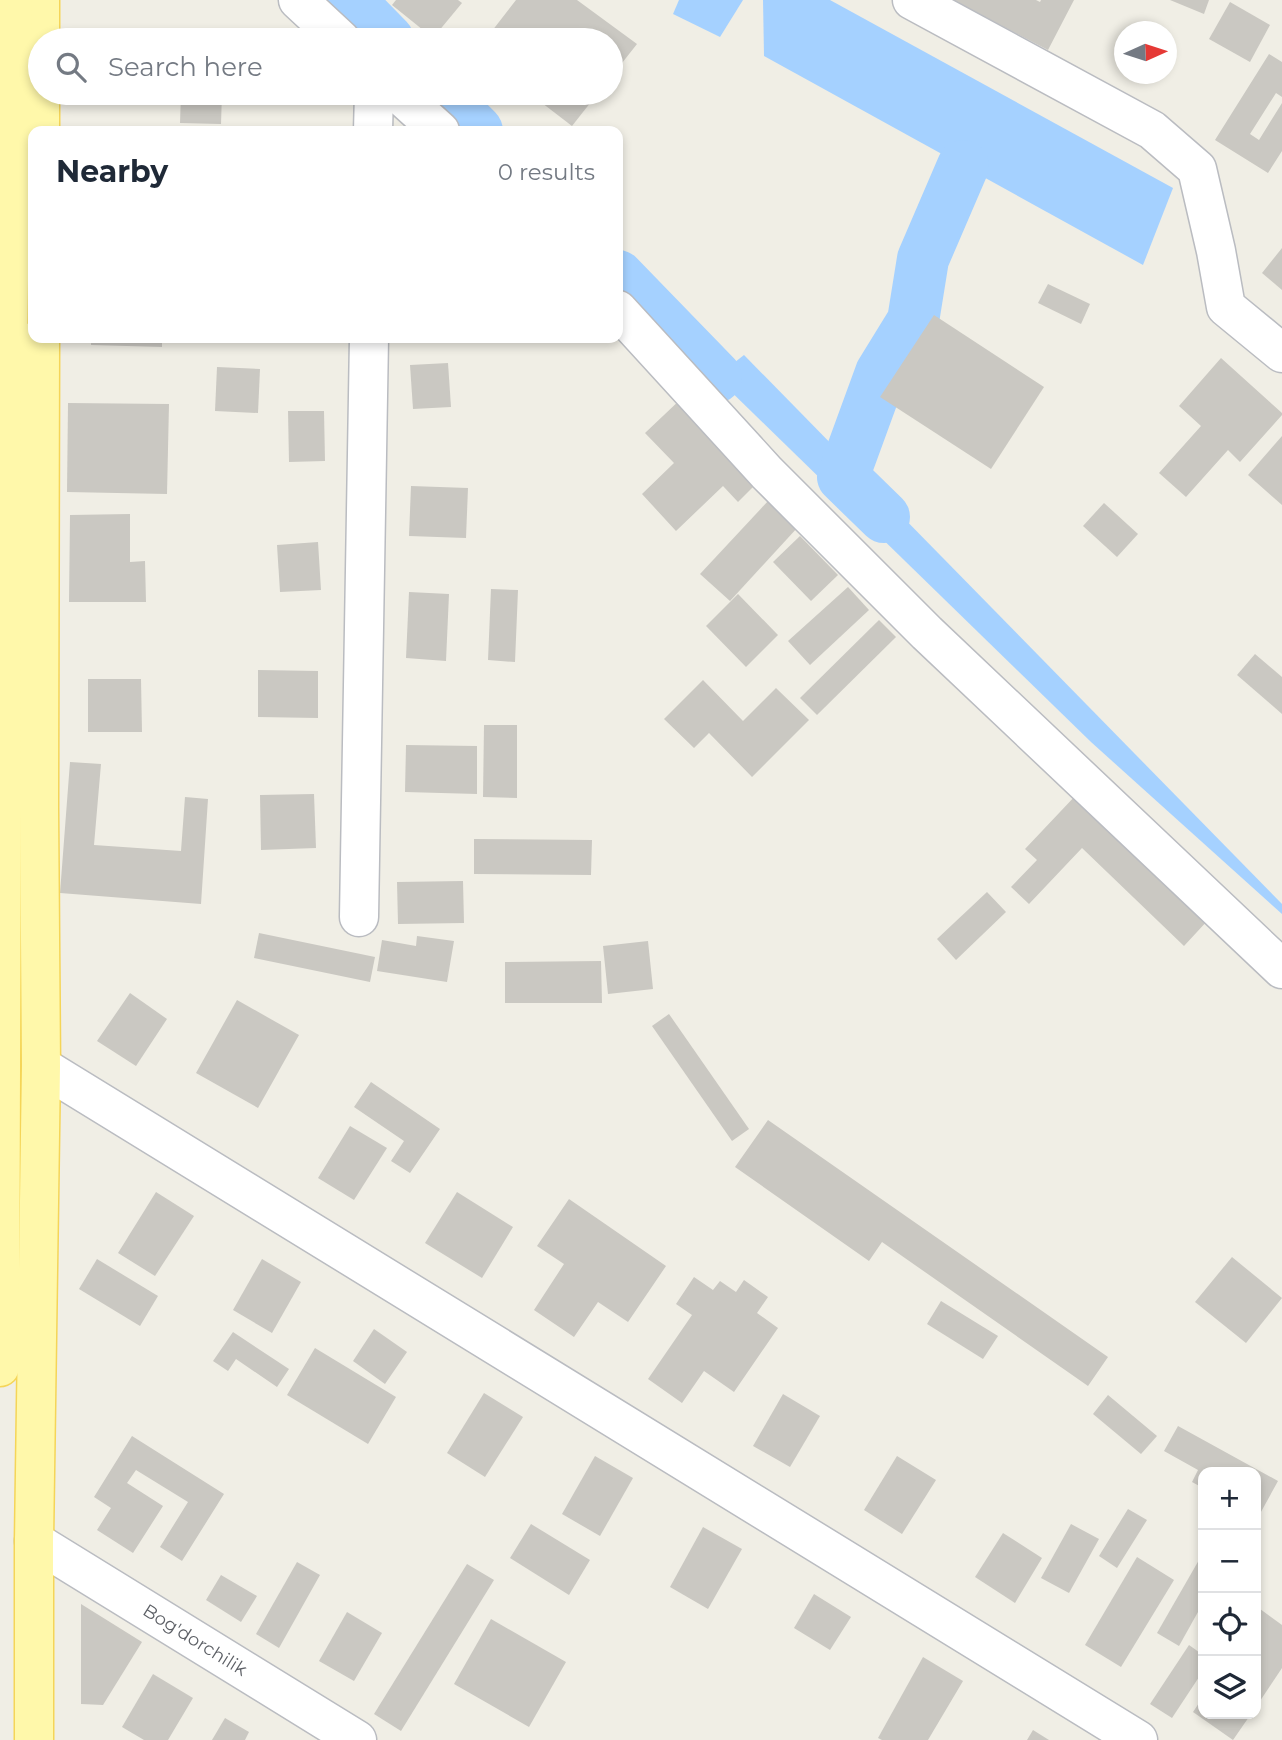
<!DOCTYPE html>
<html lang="en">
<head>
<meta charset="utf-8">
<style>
	:root { --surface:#fff; --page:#f6f6f7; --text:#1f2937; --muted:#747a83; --line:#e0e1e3 }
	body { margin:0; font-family:Montserrat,sans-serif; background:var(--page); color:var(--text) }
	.controls { position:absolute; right:21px; bottom:21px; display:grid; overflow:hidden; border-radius:14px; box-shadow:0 4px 10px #0003 }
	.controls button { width:63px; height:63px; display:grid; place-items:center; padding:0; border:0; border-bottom:2px solid var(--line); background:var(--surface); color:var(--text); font:35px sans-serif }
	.compass { position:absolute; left:1114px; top:21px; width:63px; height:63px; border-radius:50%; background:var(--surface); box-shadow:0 4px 10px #0003; rotate:87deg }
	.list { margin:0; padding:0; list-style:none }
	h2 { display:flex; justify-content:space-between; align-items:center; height:91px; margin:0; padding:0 28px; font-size:30px }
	h2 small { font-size:23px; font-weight:400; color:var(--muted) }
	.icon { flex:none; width:38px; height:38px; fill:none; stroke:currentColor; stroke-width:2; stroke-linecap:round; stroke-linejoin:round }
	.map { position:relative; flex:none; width:1282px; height:1740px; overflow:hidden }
	.search { position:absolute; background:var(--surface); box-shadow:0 4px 10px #0003; left:28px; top:28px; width:595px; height:77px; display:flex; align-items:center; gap:18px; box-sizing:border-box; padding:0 24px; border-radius:38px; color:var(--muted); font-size:26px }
	.panel { position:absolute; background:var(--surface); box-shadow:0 4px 10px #0003; left:28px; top:126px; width:595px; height:217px; border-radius:14px }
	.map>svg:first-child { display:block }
	.water { fill:#a5d1ff }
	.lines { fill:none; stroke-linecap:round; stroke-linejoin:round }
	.river { stroke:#a5d1ff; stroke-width:52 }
	.building { fill:#cac8c2 }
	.minor-casing { stroke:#babcc1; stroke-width:41 }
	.major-casing { stroke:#f5d558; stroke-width:41 }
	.minor { stroke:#fff; stroke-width:38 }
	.major { stroke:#fff8aa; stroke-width:38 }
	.labels { text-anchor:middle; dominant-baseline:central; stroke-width:5; stroke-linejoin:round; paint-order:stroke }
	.street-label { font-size:18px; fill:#5d6066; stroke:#fff }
</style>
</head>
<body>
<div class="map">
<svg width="1282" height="1740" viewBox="0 0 1282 1740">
	<rect width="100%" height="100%" fill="#f0eee5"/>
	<!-- water -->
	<g class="water">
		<polygon points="679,0 743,0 720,37 673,14"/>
		<polygon points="763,0 830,0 1173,188 1143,265 764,56"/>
		<polygon points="744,355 1282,904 1282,914 1091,742 716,377"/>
	</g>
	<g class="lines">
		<!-- river -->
		<g class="river">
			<polyline points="349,0 388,40"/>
			<polyline points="439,93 477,131"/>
			<polyline points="618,276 716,377"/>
			<polyline points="884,517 843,477 881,373 913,321 923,259 963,166"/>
		</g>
	</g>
	<!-- building -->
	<g class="building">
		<polygon points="396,0 458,0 462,3 433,38 392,5"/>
		<polygon points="516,0 577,0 637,44 611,77 611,40 485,40"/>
		<polygon points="953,0 1036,0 1040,2 1041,0 1074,0 1048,50"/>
		<polygon points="1170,0 1209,0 1204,14"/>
		<polygon points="1230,2 1270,25 1250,62 1209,39"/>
		<polygon points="158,31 158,40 105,40 105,32"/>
		<polygon points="182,31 223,32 223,40 182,40"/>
		<polygon points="1269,54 1282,62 1282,97 1276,93 1250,134 1259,140 1282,103 1282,151 1268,173 1215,140"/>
		<polygon points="181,93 222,93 221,124 180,123"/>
		<polygon points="529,93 598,93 572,126"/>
		<polygon points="1282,248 1282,290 1262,273"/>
		<polygon points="1048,284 1090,304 1081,324 1038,303"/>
		<polygon points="934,315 1044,387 991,469 880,397"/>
		<polygon points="91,338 162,338 162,347 91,345"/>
		<polygon points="1221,358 1282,413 1282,415 1240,462 1228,450 1186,497 1159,473 1201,426 1179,406"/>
		<polygon points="448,363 451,407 413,409 410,365"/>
		<polygon points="217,367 260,369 258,413 215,411"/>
		<polygon points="683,397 761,479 738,502 723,486 676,531 642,494 674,463 645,433"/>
		<polygon points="68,403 169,404 167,494 67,492"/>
		<polygon points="288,411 324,411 325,461 289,462"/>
		<polygon points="1282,436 1282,505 1248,475"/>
		<polygon points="411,486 468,488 466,538 409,536"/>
		<polygon points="769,500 798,527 730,601 700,574"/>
		<polygon points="1104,503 1138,534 1117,557 1083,526"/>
		<polygon points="130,514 130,562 145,561 146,602 69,602 70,515"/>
		<polygon points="800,536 838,575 811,601 773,562"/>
		<polygon points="318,542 321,590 280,592 277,545"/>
		<polygon points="848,587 869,610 810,665 788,641"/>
		<polygon points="491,589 518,590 515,662 488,660"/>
		<polygon points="409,592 449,594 446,661 406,658"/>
		<polygon points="738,594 778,635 746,667 706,626"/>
		<polygon points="879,620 896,637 817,715 800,698"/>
		<polygon points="1255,654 1282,677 1282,714 1237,675"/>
		<polygon points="258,670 318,671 318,718 258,717"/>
		<polygon points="88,679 141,679 142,732 88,732"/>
		<polygon points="703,680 743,721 776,688 809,720 752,777 709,733 694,748 664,719"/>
		<polygon points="484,725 517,725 517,798 483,797"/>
		<polygon points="406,745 477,746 477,794 405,792"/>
		<polygon points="70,762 101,764 94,845 181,851 185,797 208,799 201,904 60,893"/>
		<polygon points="314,794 316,848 261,850 260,795"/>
		<polygon points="1077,794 1209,919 1184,946 1082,848 1029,904 1011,887 1037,860 1025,849"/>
		<polygon points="474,839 592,840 591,875 474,874"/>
		<polygon points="463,881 464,923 398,924 397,882"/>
		<polygon points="987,892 1006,912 956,960 937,939"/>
		<polygon points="259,933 375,957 370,982 254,958"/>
		<polygon points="417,936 454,941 447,982 377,971 382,940 416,946"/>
		<polygon points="648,941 653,989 608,994 603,946"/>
		<polygon points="601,961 602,1003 505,1003 505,962"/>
		<polygon points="130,993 167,1019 136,1066 97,1041"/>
		<polygon points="237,1000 299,1035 258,1108 196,1073"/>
		<polygon points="669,1014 749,1129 732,1141 652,1026"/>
		<polygon points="371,1082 440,1129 410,1173 391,1161 404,1141 354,1107"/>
		<polygon points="768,1120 1108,1357 1088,1386 882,1242 869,1261 735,1167"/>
		<polygon points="350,1126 387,1148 354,1200 318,1178"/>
		<polygon points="156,1192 194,1216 155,1276 118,1253"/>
		<polygon points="457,1192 513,1227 482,1278 425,1243"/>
		<polygon points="569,1199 666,1266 628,1322 598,1302 574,1337 534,1310 564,1264 537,1246"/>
		<polygon points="1232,1257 1282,1298 1246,1343 1195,1302"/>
		<polygon points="97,1259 158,1296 140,1326 79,1289"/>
		<polygon points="262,1259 301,1282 272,1333 233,1310"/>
		<polygon points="694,1277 713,1290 720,1281 736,1292 744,1280 768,1297 757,1313 778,1328 734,1392 704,1371 682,1403 648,1379 692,1315 676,1304"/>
		<polygon points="941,1301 998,1336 983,1359 927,1324"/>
		<polygon points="374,1329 407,1352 385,1384 353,1361"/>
		<polygon points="233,1332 289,1369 277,1387 236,1359 228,1371 213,1361"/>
		<polygon points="315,1348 396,1397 368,1444 287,1395"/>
		<polygon points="484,1393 523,1417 485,1477 447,1453"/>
		<polygon points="783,1394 820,1416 790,1467 753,1446"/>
		<polygon points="1108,1395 1157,1436 1141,1454 1093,1414"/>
		<polygon points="1178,1426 1278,1481 1256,1521 1256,1472 1203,1472 1203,1488 1192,1482 1198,1470 1164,1451"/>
		<polygon points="132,1436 224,1494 182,1561 160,1547 188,1502 136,1470 127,1483 163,1506 133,1553 97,1530 111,1508 94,1497"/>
		<polygon points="595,1456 633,1478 600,1536 562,1514"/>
		<polygon points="897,1456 936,1480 902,1534 864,1510"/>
		<polygon points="1128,1509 1147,1520 1117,1568 1099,1556"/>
		<polygon points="531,1524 590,1560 569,1595 510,1558"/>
		<polygon points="1071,1524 1099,1539 1069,1593 1041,1578"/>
		<polygon points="703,1527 742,1549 708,1609 670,1587"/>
		<polygon points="1003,1533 1042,1558 1015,1603 975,1577"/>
		<polygon points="1203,1553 1203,1603 1179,1646 1157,1633"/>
		<polygon points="1137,1557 1174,1580 1121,1667 1085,1645"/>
		<polygon points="297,1562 320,1575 279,1648 256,1634"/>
		<polygon points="467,1564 494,1580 401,1731 374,1714"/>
		<polygon points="221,1575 257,1596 241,1622 206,1600"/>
		<polygon points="814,1594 851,1617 830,1650 794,1628"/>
		<polygon points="81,1604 142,1642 103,1705 81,1704"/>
		<polygon points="1256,1606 1282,1625 1282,1668 1256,1707"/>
		<polygon points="347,1612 382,1633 354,1681 319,1661"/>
		<polygon points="491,1619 566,1662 529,1727 454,1684"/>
		<polygon points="1189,1645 1203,1655 1203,1671 1172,1718 1150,1704"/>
		<polygon points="923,1657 963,1681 928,1740 882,1740 878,1738"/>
		<polygon points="153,1674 193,1698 168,1740 144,1740 122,1727"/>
		<polygon points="1203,1697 1203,1714 1251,1714 1233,1740 1193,1712"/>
		<polygon points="225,1718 249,1732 245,1740 212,1740"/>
		<polygon points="1033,1730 1049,1740 1027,1740"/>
	</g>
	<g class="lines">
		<!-- minor casing -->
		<g class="minor-casing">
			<g id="minor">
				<polyline points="298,0 341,40"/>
				<polyline points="912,0 1152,130 1197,169 1216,251 1226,307 1282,353"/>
				<polyline points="398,93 440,131"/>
				<polyline points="373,131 374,93"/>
				<polyline points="618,310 767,473 927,633 1282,969"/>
				<polyline points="359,917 369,338"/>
				<polyline points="41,1066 1138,1740"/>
				<polyline points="34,1541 357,1740"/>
			</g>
		</g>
		<!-- major casing -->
		<g class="major-casing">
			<g id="major">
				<polyline points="40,40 40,0"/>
				<polyline points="40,131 40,85"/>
				<polyline points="0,1367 2,771 13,0"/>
				<polyline points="34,1740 34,1541 41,1066 39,808 40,338"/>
			</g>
		</g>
		<!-- minor -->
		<use href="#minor" class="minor"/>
		<!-- major -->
		<use href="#major" class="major"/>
	</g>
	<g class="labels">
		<!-- street labels -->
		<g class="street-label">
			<text transform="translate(195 1640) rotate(32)">Bog'dorchilik</text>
		</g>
	</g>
</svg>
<div class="controls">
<button>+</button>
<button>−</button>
<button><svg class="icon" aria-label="locate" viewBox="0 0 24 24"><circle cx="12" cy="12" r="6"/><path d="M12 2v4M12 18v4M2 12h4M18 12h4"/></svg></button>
<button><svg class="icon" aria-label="layers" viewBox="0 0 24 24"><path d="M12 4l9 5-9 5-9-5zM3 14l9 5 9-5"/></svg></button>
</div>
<svg class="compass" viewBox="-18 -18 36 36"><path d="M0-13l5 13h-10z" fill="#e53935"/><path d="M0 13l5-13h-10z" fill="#747a83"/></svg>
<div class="search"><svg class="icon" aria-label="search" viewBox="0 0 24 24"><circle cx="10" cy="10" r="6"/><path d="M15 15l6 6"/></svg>Search here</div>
<section class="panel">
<h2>Nearby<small>0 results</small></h2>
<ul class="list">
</ul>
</section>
</div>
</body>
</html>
